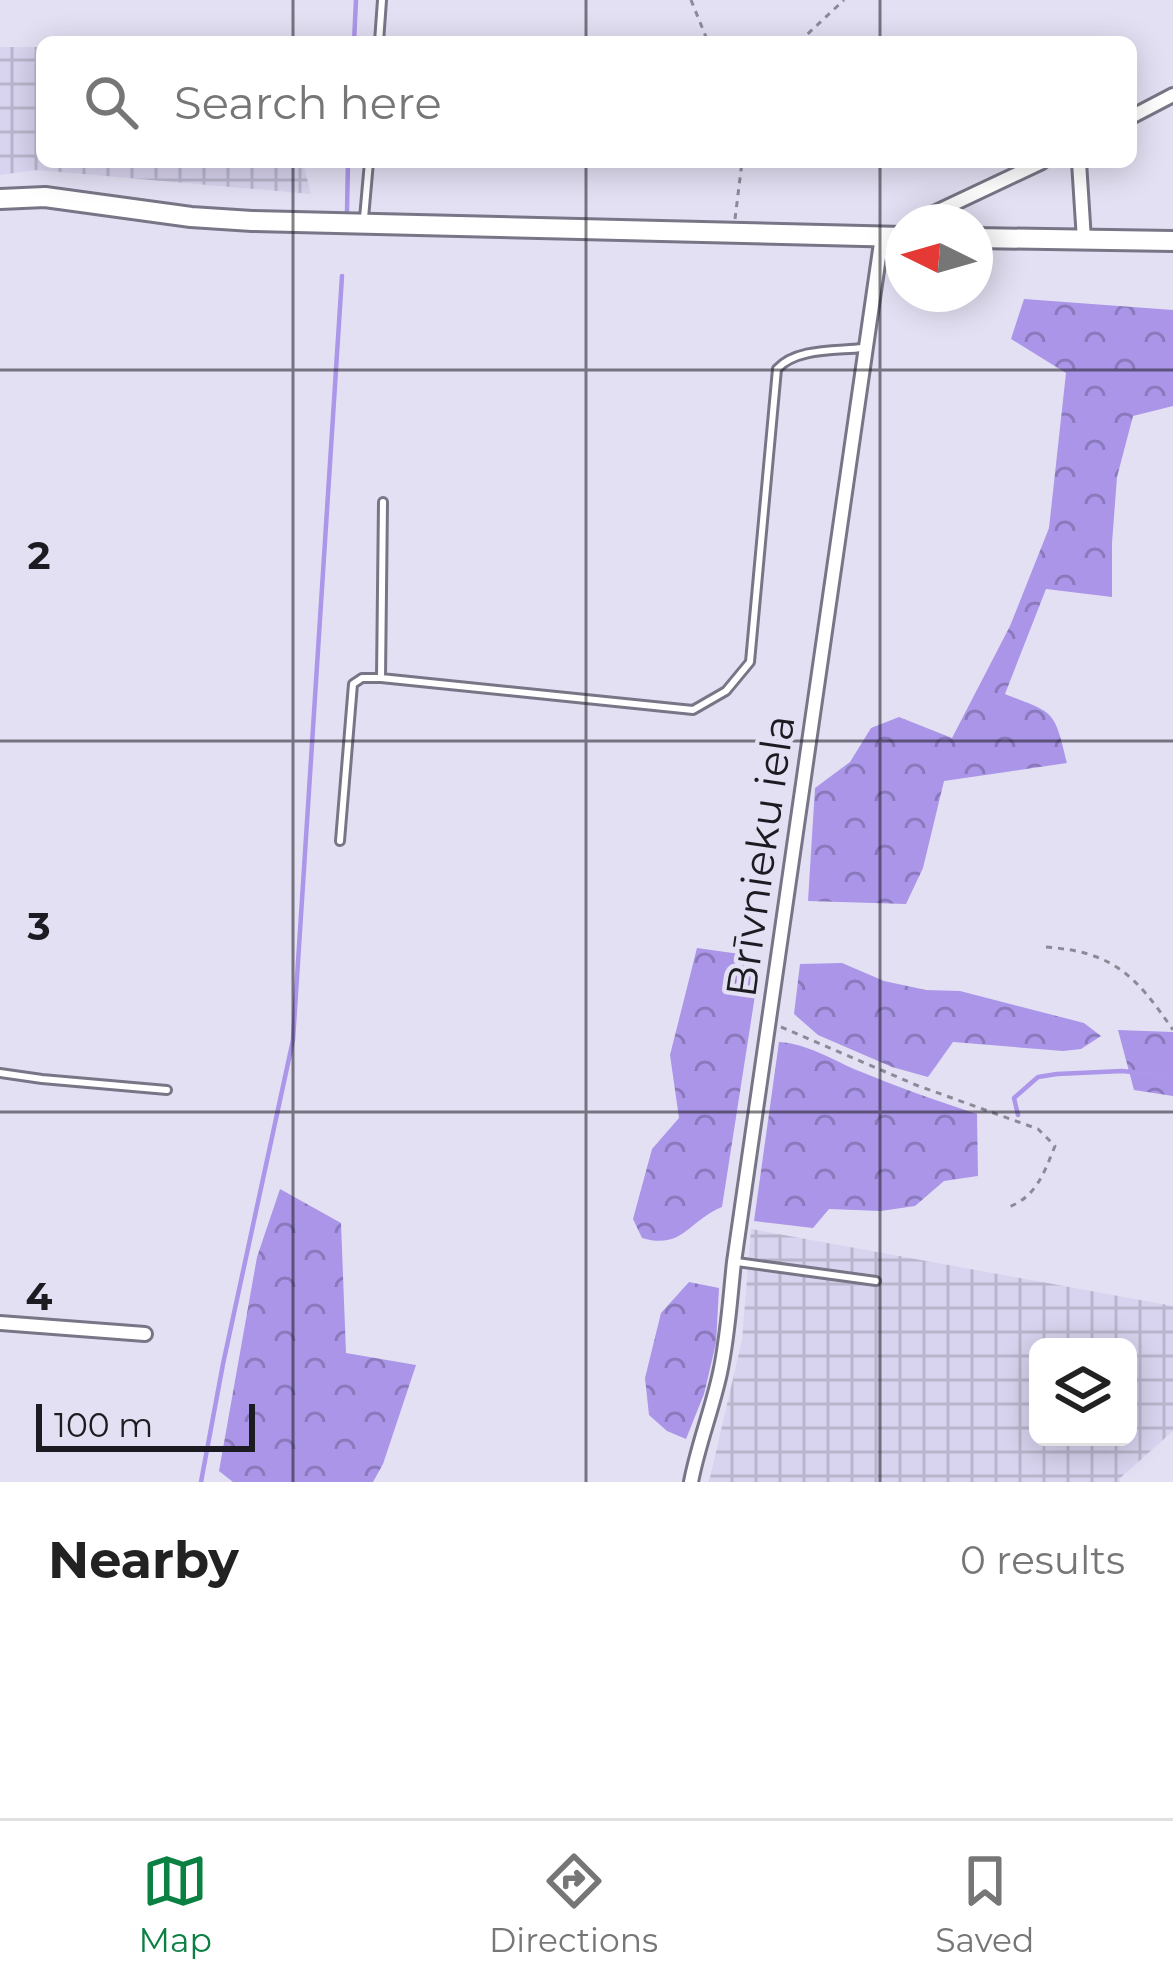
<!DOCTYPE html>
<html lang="en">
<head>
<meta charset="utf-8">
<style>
	:root { --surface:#fff; --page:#f2f2f2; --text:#222; --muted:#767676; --line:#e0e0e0; --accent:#0b8043 }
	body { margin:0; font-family:Montserrat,sans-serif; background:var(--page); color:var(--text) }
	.controls { position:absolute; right:36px; bottom:36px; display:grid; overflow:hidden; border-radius:18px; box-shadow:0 6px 30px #0003 }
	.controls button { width:108px; height:108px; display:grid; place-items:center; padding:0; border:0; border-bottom:3px solid var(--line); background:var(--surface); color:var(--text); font:60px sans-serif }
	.compass { position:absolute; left:885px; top:204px; width:108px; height:108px; border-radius:50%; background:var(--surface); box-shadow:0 6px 30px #0003; rotate:275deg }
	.scale { position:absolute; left:36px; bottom:30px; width:219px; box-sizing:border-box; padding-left:12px; border:6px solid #1d1b22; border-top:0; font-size:33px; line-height:42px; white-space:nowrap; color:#1d1b22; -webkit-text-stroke:9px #e4e0f4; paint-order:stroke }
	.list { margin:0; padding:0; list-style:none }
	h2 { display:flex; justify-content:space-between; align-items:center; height:156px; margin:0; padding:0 48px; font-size:51px }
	h2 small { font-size:39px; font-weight:400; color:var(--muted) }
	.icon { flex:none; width:66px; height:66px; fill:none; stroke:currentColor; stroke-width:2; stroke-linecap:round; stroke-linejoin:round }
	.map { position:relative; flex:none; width:1173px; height:1482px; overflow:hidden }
	.search { position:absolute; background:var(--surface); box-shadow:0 6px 30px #0003; left:36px; right:36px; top:36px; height:132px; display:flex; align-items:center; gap:30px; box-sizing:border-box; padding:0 42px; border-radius:18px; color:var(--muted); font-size:45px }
	.sheet { height:336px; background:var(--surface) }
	nav { display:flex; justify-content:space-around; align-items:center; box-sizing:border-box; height:168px; border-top:3px solid var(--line); background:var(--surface); font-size:33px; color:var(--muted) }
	nav a { display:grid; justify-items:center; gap:6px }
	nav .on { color:var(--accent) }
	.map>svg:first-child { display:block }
	.industrial { fill:url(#industrial-grid); fill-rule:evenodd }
	.forest { fill:url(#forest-crowns) }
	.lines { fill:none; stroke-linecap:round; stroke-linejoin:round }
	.stream { stroke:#ab96e9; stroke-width:4.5 }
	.lane-casing { stroke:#787586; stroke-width:12 }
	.street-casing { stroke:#787586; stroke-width:18 }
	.secondary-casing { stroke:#787586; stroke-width:24 }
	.path { stroke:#8d8a98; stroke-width:3; stroke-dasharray:6 6; stroke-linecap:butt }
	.lane { stroke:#fff; stroke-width:6 }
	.street { stroke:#fff; stroke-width:12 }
	.secondary { stroke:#fff; stroke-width:18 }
	.grid { fill:none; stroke:#1d1b22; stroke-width:3; stroke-opacity:0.55 }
	.labels { text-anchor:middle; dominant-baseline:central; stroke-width:9; stroke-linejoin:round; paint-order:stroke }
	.street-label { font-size:42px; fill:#1d1b22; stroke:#e4e0f4 }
	.grid-label { font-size:39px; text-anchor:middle; font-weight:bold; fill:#1d1b22; stroke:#e4e0f4; stroke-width:9; stroke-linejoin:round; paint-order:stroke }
</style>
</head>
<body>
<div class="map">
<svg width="1173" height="1482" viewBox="0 0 1173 1482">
	<defs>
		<pattern id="industrial-grid" width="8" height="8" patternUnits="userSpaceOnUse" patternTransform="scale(3)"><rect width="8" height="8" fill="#d8d3ee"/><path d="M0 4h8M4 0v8" fill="none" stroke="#b9b5cc"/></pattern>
		<pattern id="forest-crowns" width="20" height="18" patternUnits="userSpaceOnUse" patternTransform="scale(3)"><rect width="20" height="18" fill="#aa95e8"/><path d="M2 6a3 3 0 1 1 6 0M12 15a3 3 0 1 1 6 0" fill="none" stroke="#8a79bc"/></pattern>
	</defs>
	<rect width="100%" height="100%" fill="#e4e0f4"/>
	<!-- industrial -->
	<g class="industrial">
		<polygon points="0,47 42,47 42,162 303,162 311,194 37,170 0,175"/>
		<path d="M751 1229 1173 1306V1431L1119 1479 1121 1482H709L742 1340ZM1038 1347H1128V1437H1038Z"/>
	</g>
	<!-- forest -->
	<g class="forest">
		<path d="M1024 299 1173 310V406L1133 416 1117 477 1112 543V597L1046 589 1005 694C1055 714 1054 709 1067 763L944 781 923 868 906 904 808 901 815 788 850 762 871 728 899 717 952 738 1010 626 1049 528 1066 373 1011 339Z"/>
		<path d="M697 948 761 957 722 1207C688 1221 683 1250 642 1238L633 1219 652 1149 679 1118 670 1055Z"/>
		<polygon points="842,963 884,981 926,990 960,991 1084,1023 1101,1036 1081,1049 1063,1051 953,1042 928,1077 892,1067 818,1035 794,1014 800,964"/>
		<polygon points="1118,1030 1173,1032 1173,1096 1134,1090"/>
		<path d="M779 1042C809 1044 832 1060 859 1071 898 1087 937 1101 977 1114L978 1176 944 1181 915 1206 881 1211 829 1209 813 1228 754 1221Z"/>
		<polygon points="280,1189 341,1223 346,1353 416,1365 383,1464 373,1482 233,1482 219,1471 257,1257"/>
		<polygon points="689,1282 719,1288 716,1343 704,1394 686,1439 667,1431 649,1415 645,1378 661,1313"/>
	</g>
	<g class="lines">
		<!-- stream -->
		<g class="stream">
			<polyline points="354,42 356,0"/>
			<polyline points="347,211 348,162"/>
			<polyline points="1018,1115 1014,1098 1038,1077 1057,1074 1122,1071 1173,1076"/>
			<polyline points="201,1482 223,1364 293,1040 342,276"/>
		</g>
		<!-- lane casing -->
		<g class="lane-casing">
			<g id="lane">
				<polyline points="379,42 382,0"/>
				<polyline points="364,218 369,162"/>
				<path d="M383 502 381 678 693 710 726 691 750 662 777 369C796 348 835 351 862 348"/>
				<polyline points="340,841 353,684 362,678 381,678"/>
				<polyline points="0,1073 42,1079 167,1090"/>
				<polyline points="737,1262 876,1281"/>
			</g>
		</g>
		<!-- street casing -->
		<g class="street-casing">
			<g id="street">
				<polyline points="1131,117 1173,95"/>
				<polyline points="1079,162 1084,240"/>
				<polyline points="915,222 1042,162"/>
				<polyline points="0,1323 145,1334"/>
				<path d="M691 1482C698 1445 712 1410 720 1373 728 1336 730 1299 734 1262L882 236"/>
			</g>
		</g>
		<!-- secondary casing -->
		<g class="secondary-casing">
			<g id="secondary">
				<polyline points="0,199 45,197 191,217 252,221 903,237"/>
				<polyline points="975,238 1173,241"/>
			</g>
		</g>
		<!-- path -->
		<g class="path">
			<polyline points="691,0 708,42"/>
			<polyline points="799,42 844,0"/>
			<polyline points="735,219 742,162"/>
			<path d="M1046 947C1114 952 1136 976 1173 1030"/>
			<path d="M781 1027 916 1085 1038 1129 1055 1146C1044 1173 1036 1198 1006 1208"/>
		</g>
		<!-- lane -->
		<use href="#lane" class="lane"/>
		<!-- street -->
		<use href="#street" class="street"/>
		<!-- secondary -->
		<use href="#secondary" class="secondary"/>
	</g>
	<!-- grid -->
	<path class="grid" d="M293 0V42M586 0V42M880 0V42M293 162V1482M586 162V1482M880 162V1482M0 370H1173M0 741H1173M0 1112H1173"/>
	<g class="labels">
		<!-- street labels -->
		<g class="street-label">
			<text transform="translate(760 856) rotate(-82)">Brīvnieku iela</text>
		</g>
	</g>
	<g class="grid-label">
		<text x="39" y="569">2</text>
		<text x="39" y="940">3</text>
		<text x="39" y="1310">4</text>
	</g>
</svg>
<div class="controls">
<button><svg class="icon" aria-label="layers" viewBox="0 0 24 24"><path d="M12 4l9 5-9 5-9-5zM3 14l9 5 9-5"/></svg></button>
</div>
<svg class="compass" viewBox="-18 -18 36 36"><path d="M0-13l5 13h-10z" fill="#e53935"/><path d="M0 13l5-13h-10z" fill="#767676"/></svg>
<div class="scale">100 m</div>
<div class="search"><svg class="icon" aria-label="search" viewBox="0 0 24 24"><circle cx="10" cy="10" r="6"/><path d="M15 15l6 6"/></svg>Search here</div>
</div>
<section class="sheet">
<h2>Nearby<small>0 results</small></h2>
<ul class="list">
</ul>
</section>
<nav>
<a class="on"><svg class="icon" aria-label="map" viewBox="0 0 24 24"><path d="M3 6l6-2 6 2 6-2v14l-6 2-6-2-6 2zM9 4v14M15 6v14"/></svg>Map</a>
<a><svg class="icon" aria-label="directions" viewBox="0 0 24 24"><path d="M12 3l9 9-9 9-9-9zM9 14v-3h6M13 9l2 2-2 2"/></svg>Directions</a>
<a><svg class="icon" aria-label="saved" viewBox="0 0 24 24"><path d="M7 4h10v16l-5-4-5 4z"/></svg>Saved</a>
</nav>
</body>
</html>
